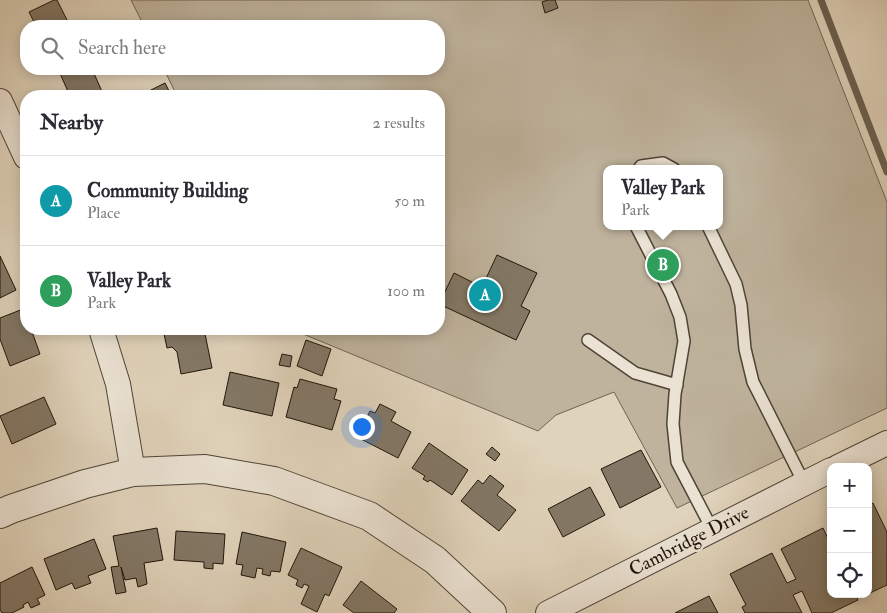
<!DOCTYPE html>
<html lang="en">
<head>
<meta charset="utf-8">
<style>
	:root { --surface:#fff; --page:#f2f2f3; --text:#2b2b33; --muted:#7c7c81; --line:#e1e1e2; --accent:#8f2418 }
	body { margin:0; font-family:"IM FELL Double Pica",serif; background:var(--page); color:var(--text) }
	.controls { position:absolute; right:15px; bottom:15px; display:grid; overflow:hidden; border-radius:10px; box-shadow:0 2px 12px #0003 }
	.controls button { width:45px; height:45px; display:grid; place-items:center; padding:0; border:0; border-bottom:1px solid var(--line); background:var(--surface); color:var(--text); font:25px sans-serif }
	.you { position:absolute; left:361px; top:426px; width:18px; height:18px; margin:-12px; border:4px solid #fff; border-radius:50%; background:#1a73e8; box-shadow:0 0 0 8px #1a73e833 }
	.badge { display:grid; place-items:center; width:32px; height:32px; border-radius:50%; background:var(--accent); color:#fff; font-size:16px; font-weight:700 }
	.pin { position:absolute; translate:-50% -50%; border:2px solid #fff; box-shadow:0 1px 5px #0006 }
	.popup { position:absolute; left:603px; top:165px; width:120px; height:65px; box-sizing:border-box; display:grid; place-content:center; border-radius:10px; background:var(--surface); filter:drop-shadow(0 1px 4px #0005); font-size:16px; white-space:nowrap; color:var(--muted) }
	.popup b { font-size:19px; color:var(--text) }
	.popup::after { content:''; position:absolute; left:50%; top:100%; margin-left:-10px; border:10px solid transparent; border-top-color:var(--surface) }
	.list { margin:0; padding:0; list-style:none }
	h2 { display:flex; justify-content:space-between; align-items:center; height:65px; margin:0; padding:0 20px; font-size:21px }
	h2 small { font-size:16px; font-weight:400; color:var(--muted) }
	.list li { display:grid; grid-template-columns:32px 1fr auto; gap:15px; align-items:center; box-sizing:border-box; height:90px; padding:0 20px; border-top:1px solid var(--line) }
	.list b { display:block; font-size:19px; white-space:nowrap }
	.list p { margin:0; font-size:16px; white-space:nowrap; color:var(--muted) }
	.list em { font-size:16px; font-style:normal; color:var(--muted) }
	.icon { flex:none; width:28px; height:28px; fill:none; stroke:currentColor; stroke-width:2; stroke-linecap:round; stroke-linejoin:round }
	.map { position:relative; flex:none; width:887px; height:613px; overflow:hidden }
	.search { position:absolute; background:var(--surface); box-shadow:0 2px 12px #0003; left:20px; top:20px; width:425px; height:55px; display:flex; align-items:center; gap:12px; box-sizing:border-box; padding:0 18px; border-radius:20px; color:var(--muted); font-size:19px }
	.panel { position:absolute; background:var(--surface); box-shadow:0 2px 12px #0003; left:20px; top:90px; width:425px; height:245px; border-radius:20px }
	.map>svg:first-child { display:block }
	.green { fill:#bfb39d; stroke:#6e6454; fill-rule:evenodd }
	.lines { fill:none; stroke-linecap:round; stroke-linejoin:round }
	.stream { stroke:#6b6050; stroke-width:7 }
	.building { fill:#837866; stroke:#1e150a }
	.service-casing { stroke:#4e4436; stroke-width:14 }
	.minor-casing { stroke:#4e4436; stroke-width:26 }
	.tertiary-casing { stroke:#4e4436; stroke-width:30 }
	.service { stroke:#ebe2d3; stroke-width:11 }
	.minor { stroke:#ebe2d3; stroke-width:24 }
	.tertiary { stroke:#ebe2d3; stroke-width:28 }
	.labels { text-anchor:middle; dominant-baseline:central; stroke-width:5; stroke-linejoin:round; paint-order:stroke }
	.street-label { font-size:19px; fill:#1e150a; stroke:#ebe2d3 }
</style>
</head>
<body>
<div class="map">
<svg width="887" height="613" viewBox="0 0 887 613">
	<rect width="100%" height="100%" fill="#e0d3bb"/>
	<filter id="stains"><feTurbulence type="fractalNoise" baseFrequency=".004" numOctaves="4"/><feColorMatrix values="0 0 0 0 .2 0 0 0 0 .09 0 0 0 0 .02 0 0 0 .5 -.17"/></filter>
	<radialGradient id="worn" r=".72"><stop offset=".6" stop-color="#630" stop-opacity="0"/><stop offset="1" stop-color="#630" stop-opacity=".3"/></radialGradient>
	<!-- green -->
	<path class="green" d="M131 0H808L887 202V408L677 508 614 392 556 415 538 431 291 329H439V96H177L164 69H439V26H144ZM607 169H719V226H607Z"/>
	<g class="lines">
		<!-- stream -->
		<polyline class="stream" points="821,0 887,172"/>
	</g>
	<!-- building -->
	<g class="building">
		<polygon points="54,0 57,0 70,26 36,26 29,12"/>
		<polygon points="548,0 555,0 558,8 545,13 542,2"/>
		<polygon points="58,69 92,69 104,96 70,96"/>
		<polygon points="165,83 170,93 164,96 152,96 149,91"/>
		<polygon points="497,255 537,273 521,306 530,311 516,340 439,304 454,273 482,287"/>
		<polygon points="0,256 16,290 0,298"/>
		<polygon points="23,309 26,317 26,329 31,329 40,354 10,366 0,339 0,318"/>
		<polygon points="163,329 204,329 212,368 181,374 177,352 172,347 167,348"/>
		<polygon points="306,340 331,349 322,376 297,366"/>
		<polygon points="282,354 292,356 290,367 279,365"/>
		<polygon points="230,372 279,383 272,416 223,405"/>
		<polygon points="300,379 337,389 334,399 341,401 332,430 286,417 294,387 297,388"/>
		<polygon points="44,397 56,424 12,444 0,416"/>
		<polygon points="380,404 396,412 391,421 411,432 398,458 357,437 370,411 375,413"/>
		<polygon points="429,443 468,470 452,495 430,480 428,482 423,479 425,476 412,468"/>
		<polygon points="492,447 500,454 495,461 486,454"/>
		<polygon points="641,450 661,487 620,508 601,469"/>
		<polygon points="490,475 504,486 497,495 516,510 499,531 461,501 478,480 483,484"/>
		<polygon points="590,487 605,515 563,537 548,509"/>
		<polygon points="873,503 887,532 887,585 868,594 868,506"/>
		<polygon points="157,528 163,560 144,563 147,584 138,587 136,578 125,580 121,567 126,592 116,594 111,567 119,566 113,536"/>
		<polygon points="823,528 831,545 831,594 855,594 858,600 831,613 812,613 802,591 793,595 802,613 745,613 742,607 746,605 730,574 772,553 787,583 796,579 781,549"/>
		<polygon points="176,531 225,534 223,564 213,563 213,569 204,568 204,562 174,560"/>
		<polygon points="242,532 286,542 280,572 271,571 270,576 262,574 263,569 257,568 255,578 241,575 243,565 236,564"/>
		<polygon points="94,539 106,569 88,576 91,583 75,589 72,583 56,590 44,559"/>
		<polygon points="301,548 342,567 329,596 325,594 317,612 301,604 309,586 304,584 302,588 296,585 298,580 288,575"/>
		<polygon points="32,567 45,595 37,599 40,604 31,608 28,602 23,605 24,607 12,613 2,613 0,610 0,583"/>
		<polygon points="361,581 397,609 394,613 354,613 343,605"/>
		<polygon points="709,596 718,613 675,613"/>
	</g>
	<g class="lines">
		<!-- service casing -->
		<g class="service-casing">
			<g id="service">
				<polyline points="639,169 641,166 663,163 674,169"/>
				<polyline points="636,226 671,294 680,317 684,341 675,394 673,424 677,462 712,529"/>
				<polyline points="708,226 736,284 741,305 745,349 753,382 804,483"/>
				<polyline points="588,340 635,373 677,385"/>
			</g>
		</g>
		<!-- minor casing -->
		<g class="minor-casing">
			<g id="minor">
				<polyline points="0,101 26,157"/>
				<polyline points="101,329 118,384 133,472"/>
				<polyline points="838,467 887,443"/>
				<polyline points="548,613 831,470"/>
			</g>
		</g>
		<!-- tertiary casing -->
		<g class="tertiary-casing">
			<polyline id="tertiary" points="0,514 11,509 85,484 133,472 205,469 274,481 369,516 435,560 492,613"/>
		</g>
		<!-- service -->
		<use href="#service" class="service"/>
		<!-- minor -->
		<use href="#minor" class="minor"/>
		<!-- tertiary -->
		<use href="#tertiary" class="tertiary"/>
	</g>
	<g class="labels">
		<!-- street labels -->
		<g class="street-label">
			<text transform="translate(689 541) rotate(-27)">Cambridge Drive</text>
		</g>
	</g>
	<rect width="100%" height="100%" filter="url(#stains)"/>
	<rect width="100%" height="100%" fill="url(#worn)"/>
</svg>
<div class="controls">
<button>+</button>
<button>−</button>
<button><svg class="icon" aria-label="locate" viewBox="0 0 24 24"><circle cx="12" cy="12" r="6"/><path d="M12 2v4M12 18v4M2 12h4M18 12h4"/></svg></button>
</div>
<div class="you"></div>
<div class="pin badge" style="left:485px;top:295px;background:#0f9aa8">A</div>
<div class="pin badge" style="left:663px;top:265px;background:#2e9e5b">B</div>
<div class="popup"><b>Valley Park</b>Park</div>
<div class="search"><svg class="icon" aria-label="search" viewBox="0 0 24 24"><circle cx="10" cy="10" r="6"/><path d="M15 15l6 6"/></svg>Search here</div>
<section class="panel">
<h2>Nearby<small>2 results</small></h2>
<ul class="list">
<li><span class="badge" style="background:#0f9aa8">A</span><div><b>Community Building</b><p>Place</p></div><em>50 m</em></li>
<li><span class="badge" style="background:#2e9e5b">B</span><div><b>Valley Park</b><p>Park</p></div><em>100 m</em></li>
</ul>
</section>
</div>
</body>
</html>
